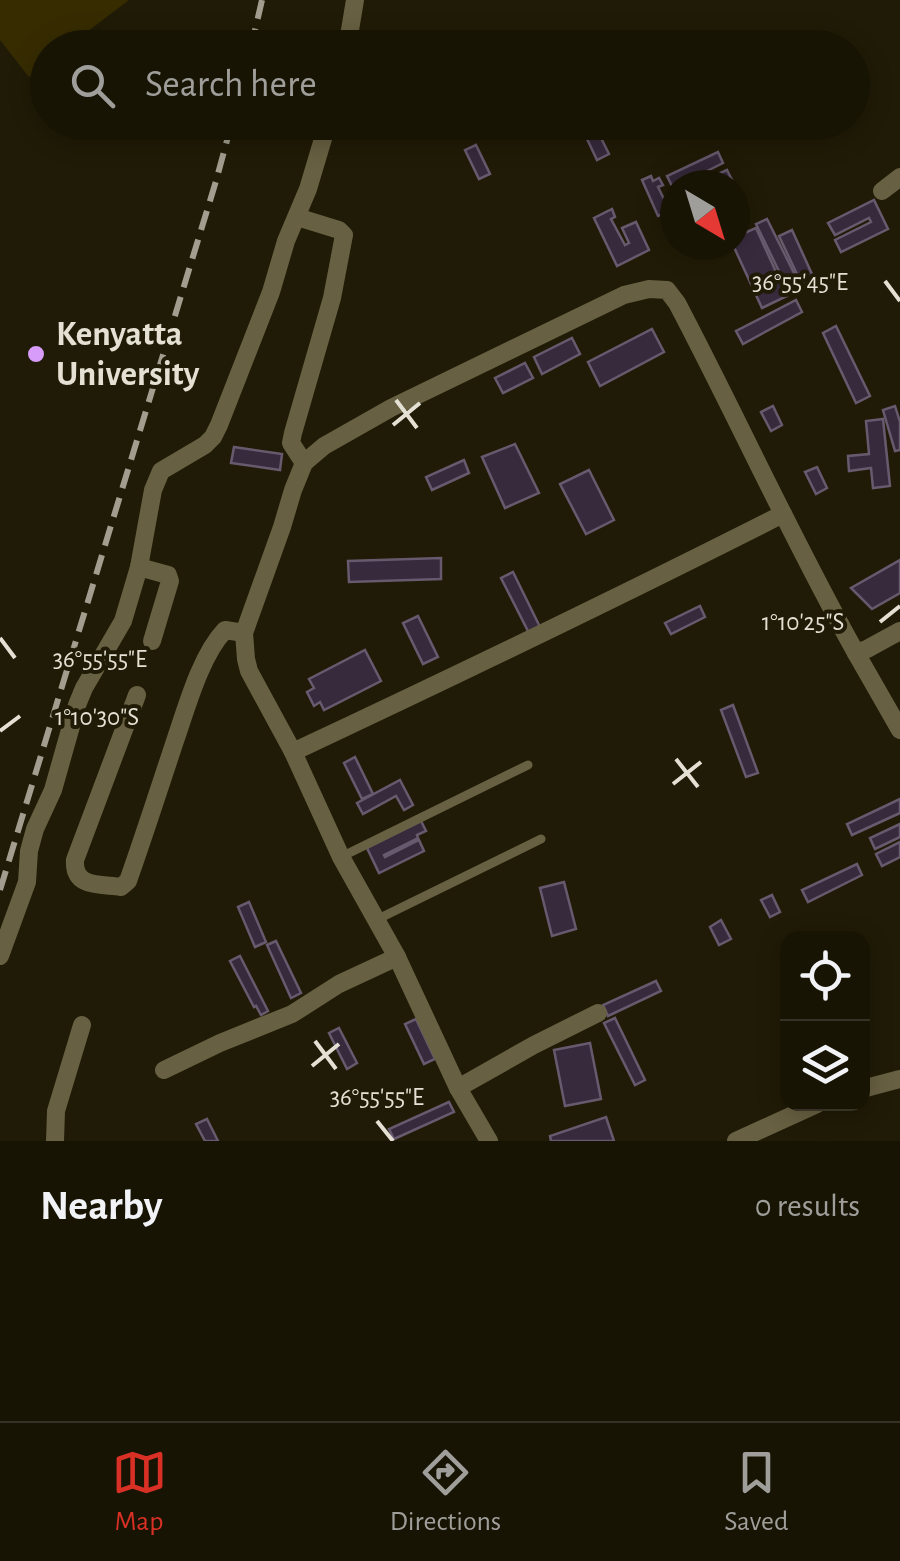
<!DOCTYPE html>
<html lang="en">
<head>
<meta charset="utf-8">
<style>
	:root { --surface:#181404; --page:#252113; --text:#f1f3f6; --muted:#9f9e9a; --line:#363326; --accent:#d93025 }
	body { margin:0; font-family:"Alegreya Sans",sans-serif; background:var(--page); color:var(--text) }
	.controls { position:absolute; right:30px; bottom:30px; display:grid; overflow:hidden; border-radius:20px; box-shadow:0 5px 25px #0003 }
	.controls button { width:90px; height:90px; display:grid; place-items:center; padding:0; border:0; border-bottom:2px solid var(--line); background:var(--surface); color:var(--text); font:50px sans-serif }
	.compass { position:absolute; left:660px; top:170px; width:90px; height:90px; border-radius:50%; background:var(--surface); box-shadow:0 5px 25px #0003; rotate:142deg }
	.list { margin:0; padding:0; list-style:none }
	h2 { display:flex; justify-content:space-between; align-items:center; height:130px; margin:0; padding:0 40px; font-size:42px }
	h2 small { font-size:32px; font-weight:400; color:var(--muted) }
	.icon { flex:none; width:55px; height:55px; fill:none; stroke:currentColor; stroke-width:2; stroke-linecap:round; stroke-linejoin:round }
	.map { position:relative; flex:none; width:900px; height:1141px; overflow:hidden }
	.search { position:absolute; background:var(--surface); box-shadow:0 5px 25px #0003; left:30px; right:30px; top:30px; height:110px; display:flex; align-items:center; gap:25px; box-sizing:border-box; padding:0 35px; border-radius:55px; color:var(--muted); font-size:38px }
	.sheet { height:280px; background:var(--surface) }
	nav { display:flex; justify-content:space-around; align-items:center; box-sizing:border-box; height:140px; border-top:2px solid var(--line); background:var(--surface); font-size:28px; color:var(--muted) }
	nav a { display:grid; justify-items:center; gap:5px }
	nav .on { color:var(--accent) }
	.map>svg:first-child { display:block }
	.garden { fill:#372c00 }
	.building { fill:#362a3c; stroke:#675a6e; stroke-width:2.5 }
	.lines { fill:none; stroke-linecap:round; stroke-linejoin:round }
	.lane { stroke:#686042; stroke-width:9 }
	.street { stroke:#686042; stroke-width:18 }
	.rail { stroke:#a29d8e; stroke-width:6; stroke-dasharray:20 10; stroke-linecap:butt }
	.ticks { fill:none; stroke:#e4e0d3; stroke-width:4 }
	.poi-dot { fill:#d79bf9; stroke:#201b06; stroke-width:4 }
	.labels { text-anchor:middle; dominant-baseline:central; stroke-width:8; stroke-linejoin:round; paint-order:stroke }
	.poi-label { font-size:35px; font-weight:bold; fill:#e4e0d3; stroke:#201b06; text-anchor:start }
	.ticks-label { font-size:25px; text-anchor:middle; fill:#e4e0d3; stroke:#201b06; stroke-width:8; stroke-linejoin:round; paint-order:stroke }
</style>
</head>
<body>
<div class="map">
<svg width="900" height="1141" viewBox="0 0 900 1141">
	<rect width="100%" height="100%" fill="#201b06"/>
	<!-- garden -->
	<polygon class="garden" points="0,0 129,0 67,47 48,48 47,63 29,77 0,40"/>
	<!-- building -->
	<g class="building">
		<polygon points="579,122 593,122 609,154 597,160"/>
		<polygon points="476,145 490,174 479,179 465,150"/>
		<polygon points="718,152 723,163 673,188 667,176"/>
		<polygon points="727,170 732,180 721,185 694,185"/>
		<polygon points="651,176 653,181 659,178 663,185 658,187 664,199 675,194 675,209 658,216 642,180"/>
		<polygon points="874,200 888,229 841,252 835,240 871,222 869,218 835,235 828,223"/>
		<polygon points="612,209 615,217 611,219 625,245 629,243 622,228 636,222 649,250 617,266 594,218"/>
		<polygon points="767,219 802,289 790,294 756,224"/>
		<polygon points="756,228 787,296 762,308 733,245 735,245 735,237"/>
		<polygon points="792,230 816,283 804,289 779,236"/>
		<polygon points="796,300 802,312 743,344 736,331"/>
		<polygon points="836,326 870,396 856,403 823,333"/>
		<polygon points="652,329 664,352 600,386 588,362"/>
		<polygon points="572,338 580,354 542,374 534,357"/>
		<polygon points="525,363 533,378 503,393 495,378"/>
		<polygon points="773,406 782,425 771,431 761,412"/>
		<polygon points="895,406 900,422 900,450 895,451 883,410"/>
		<polygon points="883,419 890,486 873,488 871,468 849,471 848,456 869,454 866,421"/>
		<polygon points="515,444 539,493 505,508 482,457"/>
		<polygon points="234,447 282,454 280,470 231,463"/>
		<polygon points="464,460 469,473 432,490 426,477"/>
		<polygon points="817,467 827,488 816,494 805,472"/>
		<polygon points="589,470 614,520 586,534 560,484"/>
		<polygon points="441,558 441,579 349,582 348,561"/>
		<polygon points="900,560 900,593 872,609 851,588"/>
		<polygon points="513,572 541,629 530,635 501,578"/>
		<polygon points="700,606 705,617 671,634 665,623"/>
		<polygon points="418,616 438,657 423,664 403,623"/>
		<polygon points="365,650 381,681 324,710 320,702 314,706 307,692 314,688 309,679"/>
		<polygon points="733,705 758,773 746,777 721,710"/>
		<polygon points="355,757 373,794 362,799 344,763"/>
		<polygon points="400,780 413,805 404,810 396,796 363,814 357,803"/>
		<polygon points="900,799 900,813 852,835 847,824"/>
		<polygon points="421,821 426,831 417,835 418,838 384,855 385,857 419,840 424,851 379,873 367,848"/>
		<polygon points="900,824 900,837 875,849 870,838"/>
		<polygon points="900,842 900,857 882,866 876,854"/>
		<polygon points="857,864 862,875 808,902 802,890"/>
		<polygon points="564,882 576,929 552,936 540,888"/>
		<polygon points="772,895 780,912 770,917 761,900"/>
		<polygon points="249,902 266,942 255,947 238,907"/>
		<polygon points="721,920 731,939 719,945 710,927"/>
		<polygon points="276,941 301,993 291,998 267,945"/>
		<polygon points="240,956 268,1011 261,1015 256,1006 254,1007 230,961"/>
		<polygon points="656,981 661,991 608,1016 603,1005"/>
		<polygon points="615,1018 645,1080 635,1085 604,1023"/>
		<polygon points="416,1019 435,1059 424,1064 405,1024"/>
		<polygon points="339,1028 357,1063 347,1069 329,1033"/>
		<polygon points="590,1043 601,1099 565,1106 554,1050"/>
		<polygon points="449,1102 454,1112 394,1139 389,1129"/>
		<polygon points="606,1117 614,1141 551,1141 550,1136"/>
		<polygon points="207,1119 218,1141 205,1141 196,1124"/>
	</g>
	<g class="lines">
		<!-- lane -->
		<g class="lane">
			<polyline points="341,857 528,765"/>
			<polyline points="376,920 541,839"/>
		</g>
		<!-- street -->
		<g class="street">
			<polyline points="347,48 355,0"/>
			<polyline points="882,191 900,177"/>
			<polyline points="297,217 339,230 344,235 332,298 293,433 291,443 304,463"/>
			<polyline points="139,567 168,575 170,581 152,641"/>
			<polyline points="856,653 900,730"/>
			<path d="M137 695 75 860C73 888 100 884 121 887L128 881C145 833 160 786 176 738 187 706 201 655 225 630L244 633"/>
			<path d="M293 752C457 675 621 596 783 514"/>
			<polyline points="0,956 27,882 29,851 35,829 53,790 77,705 84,688 123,621 139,567 153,490 161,471 205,445 213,437 219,425 271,292 286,241 308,189 328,122"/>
			<polyline points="164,1070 220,1043 292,1014 339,984 397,957"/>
			<polyline points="458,1088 534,1045 598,1013"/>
			<polyline points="862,1089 900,1079"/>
			<polyline points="55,1141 56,1111 82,1025"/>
			<path d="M489 1141 458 1088 397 957 341 857 293 752 249 671 246 659 244 633 282 527 293 490 304 463 324 446 391 408 624 295 649 289 667 290 677 303C738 419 792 539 856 653L867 649 900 631"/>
			<polyline points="736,1141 817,1104"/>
		</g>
		<!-- rail -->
		<g class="rail">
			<polyline points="251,48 262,0"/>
			<polyline points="0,890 216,181 232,122"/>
		</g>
	</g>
	<!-- ticks -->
	<path class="ticks" d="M885 281 900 301M396 400 417 428M393 425 420 403M880 622 900 606M0 638 15 658M0 731 20 716M676 759 698 787M673 784 701 762M315 1041 336 1069M312 1066 339 1044M377 1121 393 1141"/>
	<!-- markers -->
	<circle class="poi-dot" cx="36" cy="354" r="10"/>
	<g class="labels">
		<!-- poi labels -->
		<g class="poi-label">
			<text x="56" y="334">Kenyatta<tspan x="56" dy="40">University</tspan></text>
		</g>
	</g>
	<g class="ticks-label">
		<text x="800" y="290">36°55'45"E</text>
		<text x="803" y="630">1°10'25"S</text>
		<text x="100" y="667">36°55'55"E</text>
		<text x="97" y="725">1°10'30"S</text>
		<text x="377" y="1105">36°55'55"E</text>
	</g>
</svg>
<div class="controls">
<button><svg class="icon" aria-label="locate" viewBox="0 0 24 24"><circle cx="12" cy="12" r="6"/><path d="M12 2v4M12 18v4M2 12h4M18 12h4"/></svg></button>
<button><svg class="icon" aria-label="layers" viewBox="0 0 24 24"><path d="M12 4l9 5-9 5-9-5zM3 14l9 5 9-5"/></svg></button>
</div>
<svg class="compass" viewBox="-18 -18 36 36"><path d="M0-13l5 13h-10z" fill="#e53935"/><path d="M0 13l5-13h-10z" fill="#9f9e9a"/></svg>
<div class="search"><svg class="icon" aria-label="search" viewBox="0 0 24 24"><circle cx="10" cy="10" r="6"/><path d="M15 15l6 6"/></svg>Search here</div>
</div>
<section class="sheet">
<h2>Nearby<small>0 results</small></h2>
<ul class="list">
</ul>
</section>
<nav>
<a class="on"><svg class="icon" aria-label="map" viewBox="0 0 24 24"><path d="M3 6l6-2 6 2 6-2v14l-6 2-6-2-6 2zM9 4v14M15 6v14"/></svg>Map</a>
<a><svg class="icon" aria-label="directions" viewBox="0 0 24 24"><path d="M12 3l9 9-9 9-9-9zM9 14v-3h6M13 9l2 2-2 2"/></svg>Directions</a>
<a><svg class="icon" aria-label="saved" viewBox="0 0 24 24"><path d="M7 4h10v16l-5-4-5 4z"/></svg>Saved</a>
</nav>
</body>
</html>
